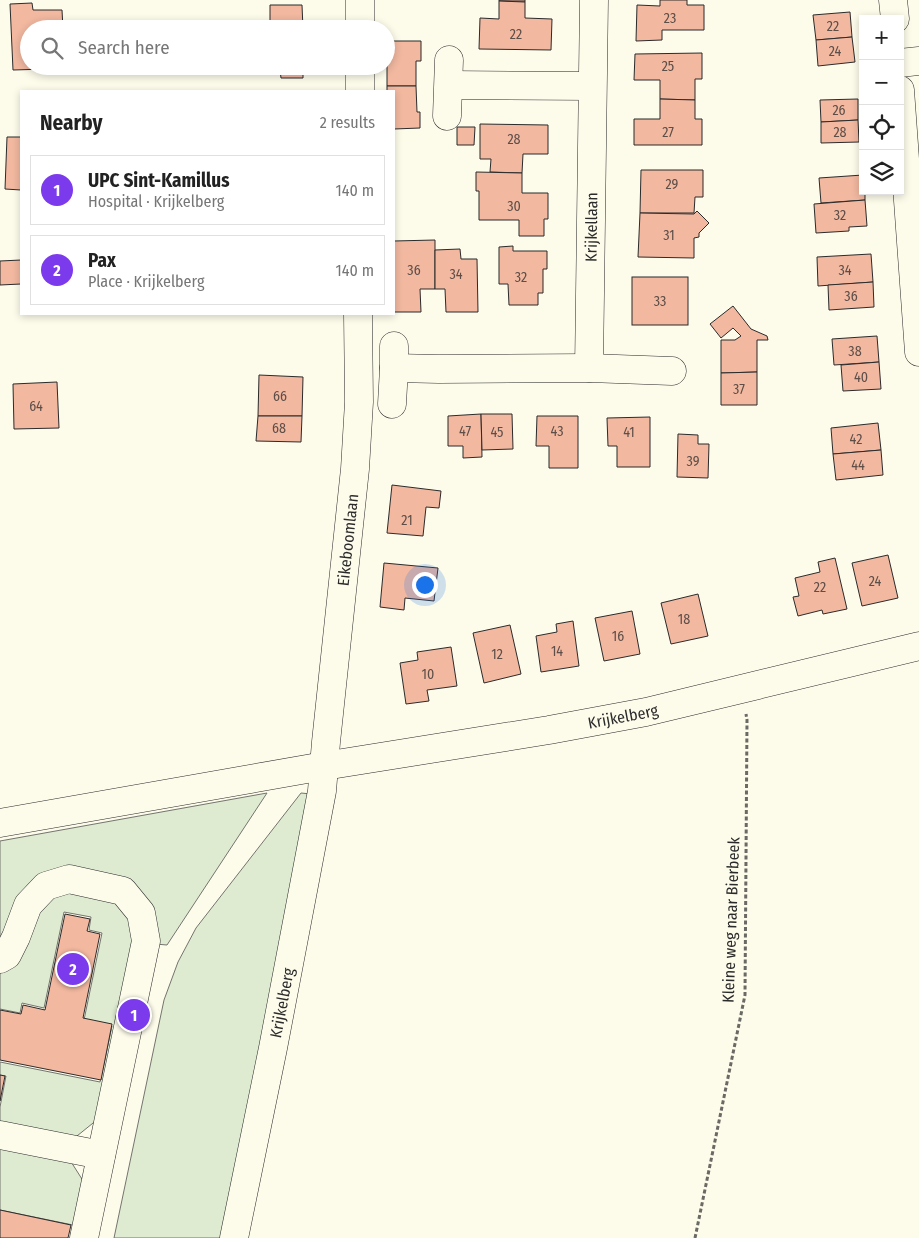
<!DOCTYPE html>
<html lang="en">
<head>
<meta charset="utf-8">
<style>
	:root { --surface:#fff; --page:#f2f2f2; --text:#222; --muted:#767676; --line:#e0e0e0; --accent:#7c3aed }
	body { margin:0; font-family:"Fira Sans Condensed",sans-serif; background:var(--page); color:var(--text) }
	.controls { position:absolute; right:15px; top:15px; display:grid; overflow:hidden; border-radius:0px; box-shadow:0 2px 8px #0003 }
	.controls button { width:45px; height:45px; display:grid; place-items:center; padding:0; border:0; border-bottom:1px solid var(--line); background:var(--surface); color:var(--text); font:25px sans-serif }
	.you { position:absolute; left:424px; top:584px; width:18px; height:18px; margin:-12px; border:4px solid #fff; border-radius:50%; background:#1a73e8; box-shadow:0 0 0 8px #1a73e833 }
	.badge { display:grid; place-items:center; width:32px; height:32px; border-radius:50%; background:var(--accent); color:#fff; font-size:16px; font-weight:700 }
	.pin { position:absolute; translate:-50% -50%; border:2px solid #fff; box-shadow:0 1px 5px #0006 }
	.list { margin:0; padding:0; list-style:none }
	h2 { display:flex; justify-content:space-between; align-items:center; height:65px; margin:0; padding:0 20px; font-size:21px }
	h2 small { font-size:16px; font-weight:400; color:var(--muted) }
	.list li { display:grid; grid-template-columns:32px 1fr auto; gap:15px; align-items:center; box-sizing:border-box; height:70px; margin:0 10px 10px; padding:0 10px; border:1px solid var(--line); border-radius:0px }
	.list b { display:block; font-size:19px; white-space:nowrap }
	.list p { margin:0; font-size:16px; white-space:nowrap; color:var(--muted) }
	.list em { font-size:16px; font-style:normal; color:var(--muted) }
	.icon { flex:none; width:28px; height:28px; fill:none; stroke:currentColor; stroke-width:2; stroke-linecap:round; stroke-linejoin:round }
	.map { position:relative; flex:none; width:919px; height:1238px; overflow:hidden }
	.search { position:absolute; background:var(--surface); box-shadow:0 2px 8px #0003; left:20px; top:20px; width:375px; height:55px; display:flex; align-items:center; gap:12px; box-sizing:border-box; padding:0 18px; border-radius:28px; color:var(--muted); font-size:19px }
	.panel { position:absolute; background:var(--surface); box-shadow:0 2px 8px #0003; left:20px; top:90px; width:375px; height:225px; border-radius:0px }
	.map>svg:first-child { display:block }
	.green { fill:#deebd1; stroke:#74746e }
	.building { fill:#f2b8a0; stroke:#2b2b2b }
	.lines { fill:none; stroke-linecap:round; stroke-linejoin:round }
	.minor-casing { stroke:#2b2b2b; stroke-width:29 }
	.path { stroke:#6a6964; stroke-width:3; stroke-dasharray:4 2.5; stroke-linecap:butt }
	.minor { stroke:#fdfbea; stroke-width:28 }
	.labels { text-anchor:middle; dominant-baseline:central; stroke-width:4; stroke-linejoin:round; paint-order:stroke }
	.number-label { font-size:14px; fill:#5d4e48 }
	.street-label { font-size:16px; fill:#2b2b2b; stroke:#fdfbea }
</style>
</head>
<body>
<div class="map">
<svg width="919" height="1238" viewBox="0 0 919 1238">
	<rect width="100%" height="100%" fill="#fdfbea"/>
	<!-- green -->
	<g class="green">
		<polygon points="267,793 167,945 155,944 152,919 72,873 0,949 0,841"/>
		<polygon points="301,793 311,794 222,1238 114,1238 164,1000 178,962 196,928"/>
		<polygon points="70,890 121,903 135,917 138,941 103,1115 72,1140 68,1157 87,1187 77,1238 70,1238 73,1225 0,1210 0,1107 6,1076 0,1075 0,1062 100,1082 112,1026 84,1020 102,933 89,930 91,917 64,912 44,1008 22,1003 20,1013 0,1009 0,968 36,906"/>
	</g>
	<!-- building -->
	<g class="building">
		<polygon points="499,0 525,0 525,2 499,1"/>
		<polygon points="660,0 687,0 687,5 704,5 704,30 662,30 662,40 636,41 637,5 660,6"/>
		<polygon points="499,1 525,2 525,18 552,19 551,50 479,49 480,18 499,19"/>
		<polygon points="32,3 33,10 62,10 63,29 29,29 29,66 47,66 47,69 13,70 10,4"/>
		<polygon points="270,5 302,5 303,29 270,29"/>
		<polygon points="850,12 852,37 816,40 813,15"/>
		<polygon points="852,37 855,62 818,66 816,40"/>
		<polygon points="387,41 421,41 421,61 416,61 416,86 387,86"/>
		<polygon points="702,53 702,79 695,79 695,100 660,99 660,80 634,80 635,54"/>
		<polygon points="270,66 303,66 303,78 281,78 280,70 270,70"/>
		<polygon points="387,86 416,86 417,112 420,112 420,128 394,129 394,91 387,91"/>
		<polygon points="660,99 695,100 695,119 702,119 702,145 634,145 634,119 660,119"/>
		<polygon points="858,99 858,120 821,122 820,100"/>
		<polygon points="858,120 859,142 821,143 821,122"/>
		<polygon points="480,124 548,125 548,154 523,154 522,173 490,172 491,159 480,159"/>
		<polygon points="457,127 475,127 474,145 457,145"/>
		<polygon points="7,137 21,137 21,190 5,189"/>
		<polygon points="641,170 703,170 703,197 695,197 694,213 640,213"/>
		<polygon points="476,172 522,173 522,193 548,193 548,219 544,219 544,236 519,236 519,220 479,220 479,191 476,191"/>
		<polygon points="863,175 863,191 865,191 865,200 821,203 819,178"/>
		<polygon points="865,200 867,226 849,227 849,231 816,233 814,204"/>
		<polygon points="697,211 709,223 699,233 699,237 694,238 694,258 638,257 640,213 694,214"/>
		<polygon points="435,240 435,289 420,289 421,312 394,312 394,241"/>
		<polygon points="513,246 513,251 547,251 547,269 543,269 543,293 538,293 538,305 509,305 508,284 499,284 499,247"/>
		<polygon points="460,249 461,259 477,259 478,312 446,312 445,289 435,289 435,250"/>
		<polygon points="871,254 873,282 818,286 817,257"/>
		<polygon points="21,260 21,284 0,285 0,261"/>
		<rect x="632" y="277" width="56" height="48"/>
		<polygon points="873,282 874,307 829,310 828,285"/>
		<polygon points="733,306 751,329 767,336 768,340 757,340 757,372 721,373 721,340 735,340 741,336 733,328 721,338 710,324"/>
		<polygon points="877,336 879,362 834,365 832,339"/>
		<polygon points="879,362 881,389 843,391 841,365"/>
		<polygon points="757,372 757,405 721,405 721,373"/>
		<polygon points="259,375 303,377 302,416 258,416"/>
		<polygon points="57,382 59,428 14,429 13,384"/>
		<polygon points="481,414 482,457 463,458 463,446 448,446 448,416"/>
		<polygon points="481,414 512,414 513,449 482,450"/>
		<polygon points="258,416 302,416 301,442 256,441"/>
		<polygon points="537,416 578,416 578,468 549,468 549,446 536,446"/>
		<polygon points="650,417 650,467 617,467 617,446 608,446 607,418"/>
		<polygon points="878,423 881,450 833,454 831,428"/>
		<polygon points="678,434 698,435 698,444 709,444 708,478 677,477"/>
		<polygon points="881,450 883,475 836,480 833,454"/>
		<polygon points="392,485 441,491 439,508 426,507 423,536 387,533"/>
		<polygon points="888,555 898,598 862,606 852,563"/>
		<polygon points="835,558 847,609 823,614 822,610 798,616 793,597 799,596 795,578 820,572 818,562"/>
		<polygon points="384,563 438,568 434,601 405,598 404,610 380,607"/>
		<polygon points="698,594 708,636 671,644 661,603"/>
		<polygon points="632,611 640,654 604,661 595,618"/>
		<polygon points="573,621 579,666 541,672 536,636 557,632 556,624"/>
		<polygon points="510,625 521,674 484,683 473,633"/>
		<polygon points="451,647 457,686 427,690 429,701 406,704 400,663 418,660 417,652"/>
		<polygon points="65,914 90,919 87,931 100,934 83,1018 112,1024 101,1080 0,1060 0,1010 21,1014 23,1005 45,1010"/>
		<polygon points="0,1075 5,1076 0,1101"/>
		<polygon points="0,1210 71,1225 68,1238 0,1238"/>
	</g>
	<g class="lines">
		<!-- minor casing -->
		<g class="minor-casing">
			<g id="minor">
				<polyline points="893,0 895,19"/>
				<polyline points="360,29 360,0"/>
				<polyline points="900,63 919,61"/>
				<polyline points="449,85 592,86"/>
				<polyline points="900,90 919,352"/>
				<polyline points="360,91 360,66"/>
				<polyline points="447,116 449,60"/>
				<polyline points="394,368 439,369 589,368 672,371"/>
				<path id="s1" d="M589 368 594 0"/>
				<polyline points="392,404 394,368 394,346"/>
				<path id="s2" d="M0 823 324 766 549 730 646 712 919 646"/>
				<polyline points="0,959 7,955 16,937 28,905 46,886 69,879 123,891 141,913 146,941 84,1238"/>
				<polyline points="0,1135 101,1155"/>
				<path id="s3" d="M234 1238 273 1048 322 791 326 742 355 469 359 402 358 314"/>
			</g>
		</g>
		<!-- path -->
		<polyline class="path" points="695,1238 745,995 747,720 746,714"/>
		<!-- minor -->
		<use href="#minor" class="minor"/>
	</g>
	<g class="labels">
		<!-- number labels -->
		<g class="number-label">
			<text x="670" y="18">23</text>
			<text x="833" y="26">22</text>
			<text x="516" y="34">22</text>
			<text x="835" y="51">24</text>
			<text x="668" y="66">25</text>
			<text x="839" y="110">26</text>
			<text x="668" y="132">27</text>
			<text x="840" y="132">28</text>
			<text x="514" y="139">28</text>
			<text x="672" y="184">29</text>
			<text x="514" y="206">30</text>
			<text x="840" y="215">32</text>
			<text x="669" y="235">31</text>
			<text x="414" y="270">36</text>
			<text x="845" y="270">34</text>
			<text x="456" y="274">34</text>
			<text x="521" y="277">32</text>
			<text x="851" y="296">36</text>
			<text x="660" y="301">33</text>
			<text x="855" y="351">38</text>
			<text x="861" y="377">40</text>
			<text x="739" y="389">37</text>
			<text x="280" y="396">66</text>
			<text x="36" y="406">64</text>
			<text x="279" y="428">68</text>
			<text x="465" y="431">47</text>
			<text x="557" y="431">43</text>
			<text x="497" y="432">45</text>
			<text x="629" y="432">41</text>
			<text x="856" y="439">42</text>
			<text x="693" y="461">39</text>
			<text x="858" y="465">44</text>
			<text x="407" y="520">21</text>
			<text x="875" y="581">24</text>
			<text x="820" y="587">22</text>
			<text x="684" y="619">18</text>
			<text x="618" y="636">16</text>
			<text x="557" y="651">14</text>
			<text x="497" y="654">12</text>
			<text x="428" y="674">10</text>
		</g>
		<!-- street labels -->
		<g class="street-label">
			<text stroke="none"><textPath href="#s1" startOffset="141">Krijkellaan</textPath></text>
			<text stroke="none"><textPath href="#s3" startOffset="708">Eikeboomlaan</textPath></text>
			<text stroke="none"><textPath href="#s2" startOffset="632">Krijkelberg</textPath></text>
			<text transform="translate(731 920) rotate(-88)">Kleine weg naar Bierbeek</text>
			<text stroke="none"><textPath href="#s3" startOffset="240">Krijkelberg</textPath></text>
		</g>
	</g>
</svg>
<div class="controls">
<button>+</button>
<button>−</button>
<button><svg class="icon" aria-label="locate" viewBox="0 0 24 24"><circle cx="12" cy="12" r="6"/><path d="M12 2v4M12 18v4M2 12h4M18 12h4"/></svg></button>
<button><svg class="icon" aria-label="layers" viewBox="0 0 24 24"><path d="M12 4l9 5-9 5-9-5zM3 14l9 5 9-5"/></svg></button>
</div>
<div class="you"></div>
<div class="pin badge" style="left:134px;top:1015px">1</div>
<div class="pin badge" style="left:73px;top:969px">2</div>
<div class="search"><svg class="icon" aria-label="search" viewBox="0 0 24 24"><circle cx="10" cy="10" r="6"/><path d="M15 15l6 6"/></svg>Search here</div>
<section class="panel">
<h2>Nearby<small>2 results</small></h2>
<ul class="list">
<li><span class="badge">1</span><div><b>UPC Sint-Kamillus</b><p>Hospital · Krijkelberg</p></div><em>140 m</em></li>
<li><span class="badge">2</span><div><b>Pax</b><p>Place · Krijkelberg</p></div><em>140 m</em></li>
</ul>
</section>
</div>
</body>
</html>
